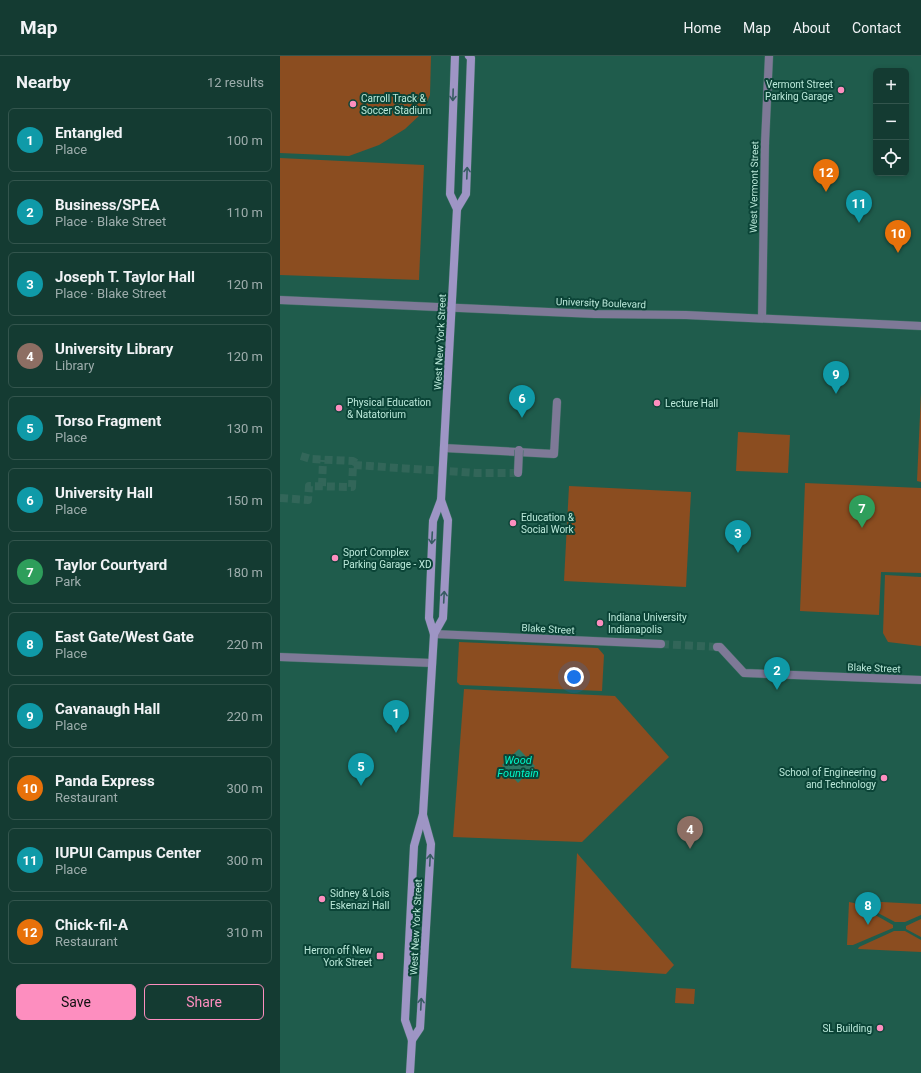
<!DOCTYPE html>
<html lang="en">
<head>
<meta charset="utf-8">
<style>
	:root { --surface:#143b32; --page:#1d423a; --text:#f1f3f6; --muted:#9dadac; --line:#33554d; --accent:#fd8ebf }
	body { margin:0; font-family:Roboto,sans-serif; background:var(--page); color:var(--text) }
	.controls { position:absolute; right:12px; top:12px; display:grid; overflow:hidden; border-radius:6px; box-shadow:0 2px 6px #0003 }
	.controls button { width:36px; height:36px; display:grid; place-items:center; padding:0; border:0; border-bottom:1px solid var(--line); background:var(--surface); color:var(--text); font:20px sans-serif }
	.you { position:absolute; left:294px; top:621px; width:14px; height:14px; margin:-10px; border:3px solid #fff; border-radius:50%; background:#1a73e8; box-shadow:0 0 0 6px #1a73e833 }
	.badge { display:grid; place-items:center; width:26px; height:26px; border-radius:50%; background:var(--accent); color:#fff; font-size:13px; font-weight:700 }
	.pin { position:absolute; translate:-50% -33px; filter:drop-shadow(0 1px 2px #0008) }
	.pin::after { content:''; position:absolute; top:21px; width:14px; height:12px; background:inherit; clip-path:polygon(0 0,100% 0,50% 100%) }
	.list { margin:0; padding:0; list-style:none }
	h2 { display:flex; justify-content:space-between; align-items:center; height:52px; margin:0; padding:0 16px; font-size:17px }
	h2 small { font-size:13px; font-weight:400; color:var(--muted) }
	.list li { display:grid; grid-template-columns:26px 1fr auto; gap:12px; align-items:center; box-sizing:border-box; height:64px; margin:0 8px 8px; padding:0 8px; border:1px solid var(--line); border-radius:6px }
	.list b { display:block; font-size:15px; white-space:nowrap }
	.list p { margin:0; font-size:13px; white-space:nowrap; color:var(--muted) }
	.list em { font-size:13px; font-style:normal; color:var(--muted) }
	.actions { display:flex; gap:8px; padding:12px 16px }
	.actions a { flex:1; padding:9px 0; border:1px solid var(--accent); border-radius:6px; text-align:center; font-size:14px; color:var(--accent) }
	.actions .main { background:var(--accent); color:#111 }
	.icon { flex:none; width:22px; height:22px; fill:none; stroke:currentColor; stroke-width:2; stroke-linecap:round; stroke-linejoin:round }
	.map { position:relative; flex:none; width:641px; height:1017px; overflow:hidden }
	header { display:flex; align-items:center; gap:24px; box-sizing:border-box; height:56px; padding:0 20px; background:var(--surface); border-bottom:1px solid var(--line) }
	header strong { font-size:19px }
	nav { display:flex; gap:22px; margin-inline-start:auto; font-size:14px }
	main { display:flex }
	aside { flex:1; background:var(--surface) }
	.map>svg:first-child { display:block }
	.built { fill:#1f5c4c; fill-rule:evenodd }
	.green { fill:#8b4d20 }
	.water { fill:#2c7865 }
	.lines { fill:none; stroke-linecap:round; stroke-linejoin:round }
	.pedestrian-tunnel { stroke:#326659; stroke-width:8; stroke-dasharray:8 4; stroke-linecap:butt }
	.minor-tunnel { stroke:#326659; stroke-width:8; stroke-dasharray:8 4; stroke-linecap:butt }
	.pedestrian-casing { stroke:#3a6e60; stroke-width:9 }
	.minor-casing { stroke:#3a6e60; stroke-width:9 }
	.tertiary-casing { stroke:#3a6e60; stroke-width:9 }
	.secondary-casing { stroke:#3a6e60; stroke-width:9 }
	.pedestrian { stroke:#7e7997; stroke-width:8 }
	.minor { stroke:#7e7997; stroke-width:8 }
	.tertiary { stroke:#7e7997; stroke-width:8 }
	.secondary { stroke:#9e95c5; stroke-width:8 }
	.pedestrian-bridge-casing { stroke:#3a6e60; stroke-width:9; stroke-linecap:butt }
	.pedestrian-bridge { stroke:#7e7997; stroke-width:8 }
	.oneway { stroke:#375c62 }
	.poi-dot { fill:#fd8ebf; stroke:#0b4437; stroke-width:1.5 }
	.labels { text-anchor:middle; dominant-baseline:central; stroke-width:4; stroke-linejoin:round; paint-order:stroke }
	.poi-label { font-size:10px; fill:#bbe9da; stroke:#0b4437; text-anchor:start }
	.street-label { font-size:10px; fill:#bbe9da; stroke:#0b4437 }
	.water-label { font-size:11px; font-style:italic; fill:#01f5c8; stroke:#0b4437 }
</style>
</head>
<body>
<header>
<strong>Map</strong>
<nav><a>Home</a><a>Map</a><a>About</a><a>Contact</a></nav>
</header>
<main>
<aside>
<h2>Nearby<small>12 results</small></h2>
<ul class="list">
<li><span class="badge" style="background:#0f9aa8">1</span><div><b>Entangled</b><p>Place</p></div><em>100 m</em></li>
<li><span class="badge" style="background:#0f9aa8">2</span><div><b>Business/SPEA</b><p>Place · Blake Street</p></div><em>110 m</em></li>
<li><span class="badge" style="background:#0f9aa8">3</span><div><b>Joseph T. Taylor Hall</b><p>Place · Blake Street</p></div><em>120 m</em></li>
<li><span class="badge" style="background:#8d6e63">4</span><div><b>University Library</b><p>Library</p></div><em>120 m</em></li>
<li><span class="badge" style="background:#0f9aa8">5</span><div><b>Torso Fragment</b><p>Place</p></div><em>130 m</em></li>
<li><span class="badge" style="background:#0f9aa8">6</span><div><b>University Hall</b><p>Place</p></div><em>150 m</em></li>
<li><span class="badge" style="background:#2e9e5b">7</span><div><b>Taylor Courtyard</b><p>Park</p></div><em>180 m</em></li>
<li><span class="badge" style="background:#0f9aa8">8</span><div><b>East Gate/West Gate</b><p>Place</p></div><em>220 m</em></li>
<li><span class="badge" style="background:#0f9aa8">9</span><div><b>Cavanaugh Hall</b><p>Place</p></div><em>220 m</em></li>
<li><span class="badge" style="background:#e8710a">10</span><div><b>Panda Express</b><p>Restaurant</p></div><em>300 m</em></li>
<li><span class="badge" style="background:#0f9aa8">11</span><div><b>IUPUI Campus Center</b><p>Place</p></div><em>300 m</em></li>
<li><span class="badge" style="background:#e8710a">12</span><div><b>Chick-fil-A</b><p>Restaurant</p></div><em>310 m</em></li>
</ul>
<div class="actions"><a class="main">Save</a><a>Share</a></div>
</aside>
<div class="map">
<svg width="641" height="1017" viewBox="0 0 641 1017">
	<rect width="100%" height="100%" fill="#1a4f42"/>
	<!-- built -->
	<path class="built" d="M0 0H641V1017H0ZM596 15H626V117H596Z"/>
	<!-- green -->
	<g class="green">
		<polygon points="0,0 151,0 150,39 142,57 125,73 99,89 69,100 0,97"/>
		<polygon points="0,102 144,109 139,224 0,219"/>
		<polygon points="641,337 641,426 637,425"/>
		<polygon points="458,376 510,379 508,417 456,415"/>
		<polygon points="525,427 641,432 641,517 601,516 599,559 520,555"/>
		<polygon points="289,430 411,436 406,531 284,525"/>
		<polygon points="605,519 641,521 641,590 608,586 603,577"/>
		<polygon points="179,586 318,592 324,599 322,635 180,629 177,626"/>
		<polygon points="184,633 335,640 389,701 302,786 173,781"/>
		<polygon points="297,797 394,909 386,918 291,912"/>
		<polygon points="582,845 641,848 641,859 625,866 615,866 581,848"/>
		<polygon points="569,846 574,847 613,869 613,872 573,889 567,889"/>
		<polygon points="641,863 641,881 626,873 626,870"/>
		<polygon points="614,875 625,875 641,884 641,896 578,893 579,891"/>
		<polygon points="396,932 415,933 414,948 395,947"/>
	</g>
	<!-- water -->
	<polygon class="water" points="239,693 255,710 238,727 222,709"/>
	<g class="lines">
		<!-- pedestrian-tunnel -->
		<g class="pedestrian-tunnel">
			<polyline points="21,400 31,403 73,405 79,409"/>
			<polyline points="42,430 43,404"/>
			<polyline points="0,442 28,444 29,430 72,431 73,409 196,417 238,417"/>
		</g>
		<!-- minor-tunnel -->
		<polyline class="minor-tunnel" points="381,588 437,591"/>
		<!-- pedestrian casing -->
		<g class="pedestrian-casing">
			<polyline id="pedestrian" points="482,262 485,87"/>
		</g>
		<!-- minor casing -->
		<g class="minor-casing">
			<g id="minor">
				<polyline points="485,87 489,0"/>
				<polyline points="164,392 274,398 277,346"/>
				<polyline points="154,578 381,588"/>
				<polyline points="437,591 440,591 464,617 641,624"/>
				<polyline points="0,601 152,607"/>
			</g>
		</g>
		<!-- tertiary casing -->
		<g class="tertiary-casing">
			<polyline id="tertiary" points="0,244 315,258 406,259 641,270"/>
		</g>
		<!-- secondary casing -->
		<g class="secondary-casing">
			<g id="secondary">
				<polyline points="175,0 170,138 177,153"/>
				<polyline points="154,578 163,562 168,464 161,444"/>
				<polyline points="132,984 140,972 151,788 143,759"/>
				<polyline points="130,1017 132,984 125,964 134,790 143,758 154,578 149,562 153,465 161,444 177,153 186,138 191,2 189,0"/>
			</g>
		</g>
		<!-- pedestrian -->
		<use href="#pedestrian" class="pedestrian"/>
		<!-- minor -->
		<use href="#minor" class="minor"/>
		<!-- tertiary -->
		<use href="#tertiary" class="tertiary"/>
		<!-- secondary -->
		<use href="#secondary" class="secondary"/>
		<!-- pedestrian-bridge casing -->
		<g class="pedestrian-bridge-casing">
			<polyline id="pedestrian-bridge" points="238,417 239,394"/>
		</g>
		<!-- pedestrian-bridge -->
		<use href="#pedestrian-bridge" class="pedestrian-bridge"/>
	</g>
	<!-- one-way arrows -->
	<defs><path id="oneway-shaft" d="M-6 0H5M1.5-3L5.5 0L1.5 3" fill="none" stroke-width="1.6" stroke-linecap="round" stroke-linejoin="round"/></defs>
	<g class="oneway">
		<use href="#oneway-shaft" transform="translate(173 39) rotate(92)"/>
		<use href="#oneway-shaft" transform="translate(187 117) rotate(-88)"/>
		<use href="#oneway-shaft" transform="translate(152 482) rotate(93)"/>
		<use href="#oneway-shaft" transform="translate(164 541) rotate(-87)"/>
		<use href="#oneway-shaft" transform="translate(150 804) rotate(-87)"/>
		<use href="#oneway-shaft" transform="translate(141 948) rotate(-87)"/>
	</g>
	<!-- markers -->
	<g class="poi-dot">
		<circle cx="561" cy="34" r="4"/>
		<circle cx="73" cy="48" r="4"/>
		<circle cx="377" cy="347" r="4"/>
		<circle cx="59" cy="352" r="4"/>
		<circle cx="233" cy="467" r="4"/>
		<circle cx="55" cy="502" r="4"/>
		<circle cx="320" cy="567" r="4"/>
		<circle cx="604" cy="722" r="4"/>
		<circle cx="42" cy="843" r="4"/>
		<rect x="96" y="896" width="8" height="8" rx="2"/>
		<circle cx="600" cy="972" r="4"/>
	</g>
	<g class="labels">
		<!-- poi labels -->
		<g class="poi-label">
			<text x="553" y="28" text-anchor="end">Vermont Street<tspan x="553" dy="12">Parking Garage</tspan></text>
			<text x="81" y="42">Carroll Track &amp;<tspan x="81" dy="12">Soccer Stadium</tspan></text>
			<text x="67" y="346">Physical Education<tspan x="67" dy="12">&amp; Natatorium</tspan></text>
			<text x="385" y="347">Lecture Hall</text>
			<text x="241" y="461">Education &amp;<tspan x="241" dy="12">Social Work</tspan></text>
			<text x="63" y="496">Sport Complex<tspan x="63" dy="12">Parking Garage - XD</tspan></text>
			<text x="328" y="561">Indiana University<tspan x="328" dy="12">Indianapolis</tspan></text>
			<text x="596" y="716" text-anchor="end">School of Engineering<tspan x="596" dy="12">and Technology</tspan></text>
			<text x="50" y="837">Sidney &amp; Lois<tspan x="50" dy="12">Eskenazi Hall</tspan></text>
			<text x="92" y="894" text-anchor="end">Herron off New<tspan x="92" dy="12">York Street</tspan></text>
			<text x="592" y="972" text-anchor="end">SL Building</text>
		</g>
		<!-- street labels -->
		<g class="street-label">
			<text transform="translate(474 131) rotate(-89)">West Vermont Street</text>
			<text transform="translate(321 247) rotate(2)">University Boulevard</text>
			<text transform="translate(160 286) rotate(-87)">West New York Street</text>
			<text transform="translate(268 573) rotate(3)">Blake Street</text>
			<text transform="translate(594 612) rotate(2)">Blake Street</text>
			<text transform="translate(136 871) rotate(-87)">West New York Street</text>
		</g>
		<!-- water labels -->
		<g class="water-label">
			<text x="238" y="704">Wood<tspan x="238" dy="13">Fountain</tspan></text>
		</g>
	</g>
</svg>
<div class="controls">
<button>+</button>
<button>−</button>
<button><svg class="icon" aria-label="locate" viewBox="0 0 24 24"><circle cx="12" cy="12" r="6"/><path d="M12 2v4M12 18v4M2 12h4M18 12h4"/></svg></button>
</div>
<div class="you"></div>
<div class="pin badge" style="left:116px;top:677px;background:#0f9aa8">1</div>
<div class="pin badge" style="left:497px;top:634px;background:#0f9aa8">2</div>
<div class="pin badge" style="left:458px;top:497px;background:#0f9aa8">3</div>
<div class="pin badge" style="left:410px;top:793px;background:#8d6e63">4</div>
<div class="pin badge" style="left:81px;top:730px;background:#0f9aa8">5</div>
<div class="pin badge" style="left:242px;top:362px;background:#0f9aa8">6</div>
<div class="pin badge" style="left:582px;top:472px;background:#2e9e5b">7</div>
<div class="pin badge" style="left:588px;top:869px;background:#0f9aa8">8</div>
<div class="pin badge" style="left:556px;top:338px;background:#0f9aa8">9</div>
<div class="pin badge" style="left:618px;top:197px;background:#e8710a">10</div>
<div class="pin badge" style="left:579px;top:167px;background:#0f9aa8">11</div>
<div class="pin badge" style="left:546px;top:136px;background:#e8710a">12</div>
</div>
</main>
</body>
</html>
